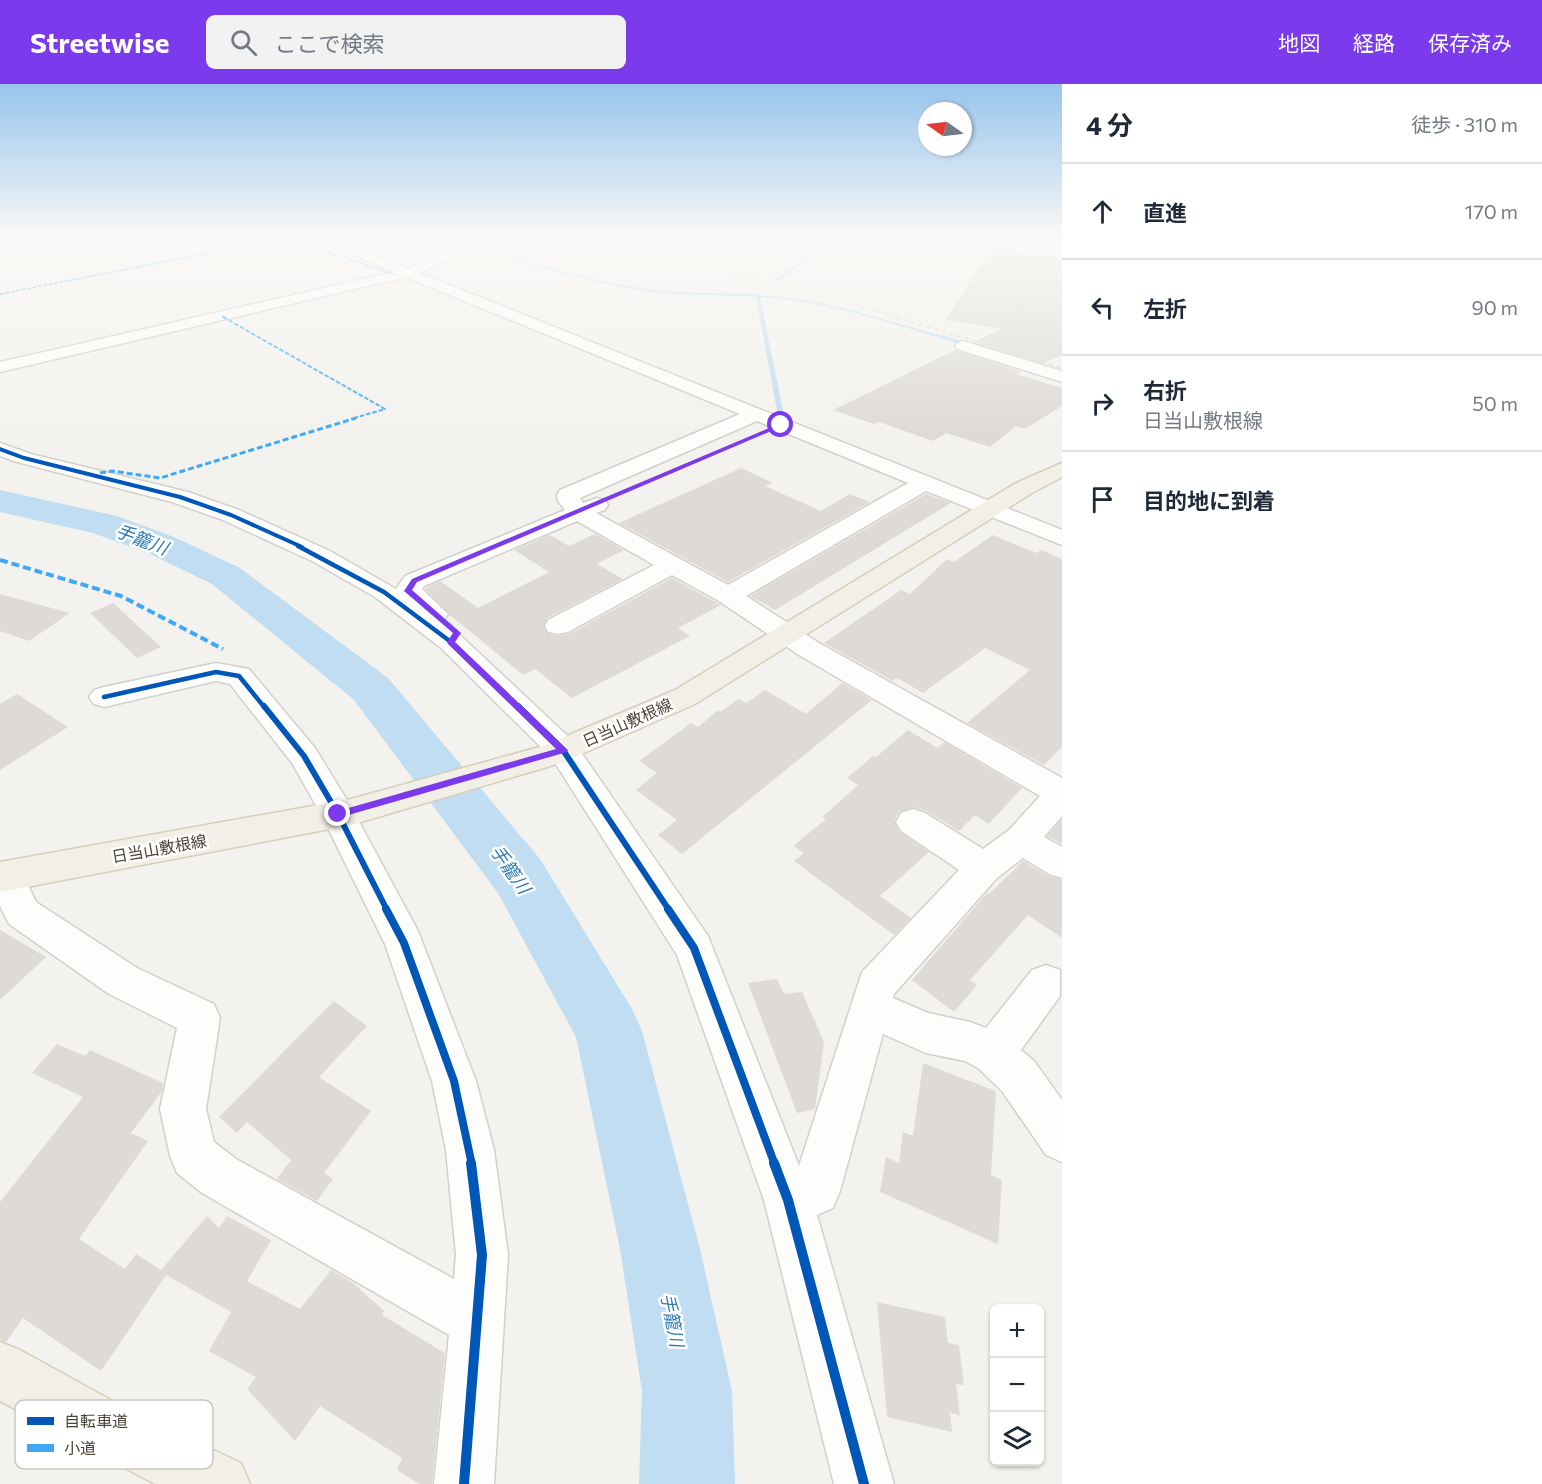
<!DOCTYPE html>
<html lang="ja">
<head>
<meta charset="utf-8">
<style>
	:root { --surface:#fff; --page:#f2f2f3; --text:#1f2937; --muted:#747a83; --line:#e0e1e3; --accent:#7c3aed }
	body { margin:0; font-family:Commissioner,"Noto Sans JP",sans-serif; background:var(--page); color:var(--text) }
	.controls { position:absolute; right:18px; bottom:18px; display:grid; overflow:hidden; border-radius:9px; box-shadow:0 2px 4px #0004 }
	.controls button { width:54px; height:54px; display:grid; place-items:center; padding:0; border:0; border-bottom:2px solid var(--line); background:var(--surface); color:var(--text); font:30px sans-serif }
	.compass { position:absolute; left:918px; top:18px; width:54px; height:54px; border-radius:50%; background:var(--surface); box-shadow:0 2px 4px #0004; rotate:284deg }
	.stop { position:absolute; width:18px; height:18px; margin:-14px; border:4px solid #7c3aed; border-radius:50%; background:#fff }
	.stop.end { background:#7c3aed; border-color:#fff; box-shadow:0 2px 6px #0008 }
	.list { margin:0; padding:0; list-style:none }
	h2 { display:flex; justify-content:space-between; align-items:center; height:78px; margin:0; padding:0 24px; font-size:26px }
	h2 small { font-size:20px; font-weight:400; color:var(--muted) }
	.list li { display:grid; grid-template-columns:39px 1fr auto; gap:18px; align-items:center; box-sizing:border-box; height:96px; padding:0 24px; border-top:2px solid var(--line) }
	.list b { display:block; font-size:22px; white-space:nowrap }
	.list p { margin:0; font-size:20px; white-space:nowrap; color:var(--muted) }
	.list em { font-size:20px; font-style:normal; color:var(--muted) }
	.icon { flex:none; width:33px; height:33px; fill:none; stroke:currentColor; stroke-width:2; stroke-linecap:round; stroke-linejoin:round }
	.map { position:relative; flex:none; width:1062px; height:1400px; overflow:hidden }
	header { display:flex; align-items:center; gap:36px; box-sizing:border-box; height:84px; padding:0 30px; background:var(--accent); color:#fff }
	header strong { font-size:28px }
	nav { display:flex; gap:33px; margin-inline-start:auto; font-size:21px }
	.search { width:420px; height:54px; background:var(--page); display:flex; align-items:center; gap:15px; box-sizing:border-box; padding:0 21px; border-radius:9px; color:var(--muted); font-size:22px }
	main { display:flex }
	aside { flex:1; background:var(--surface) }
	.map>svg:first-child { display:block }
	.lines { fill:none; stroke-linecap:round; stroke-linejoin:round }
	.stream { fill:#c0ddf1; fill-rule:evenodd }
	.river { fill:#c0ddf1; fill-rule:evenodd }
	.building { fill:#dedbd6 }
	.minor-casing { stroke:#d2d0cb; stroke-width:3 }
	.major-casing { stroke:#d6cebb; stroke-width:3 }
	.minor { fill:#fdfdfc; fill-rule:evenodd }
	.major { fill:#f2efe6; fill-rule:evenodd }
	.rail-far1 { stroke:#dbdbda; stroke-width:1.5; stroke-dasharray:3 3; stroke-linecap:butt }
	.rail { stroke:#dbdbda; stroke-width:2; stroke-dasharray:4 4; stroke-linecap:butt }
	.quiet-far3 { stroke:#3fa9f5; stroke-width:1.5; stroke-dasharray:4 1.5; stroke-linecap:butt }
	.quiet-far2 { stroke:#3fa9f5; stroke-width:2; stroke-dasharray:4.5 2; stroke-linecap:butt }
	.quiet-far1 { stroke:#3fa9f5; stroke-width:3; stroke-dasharray:6 3; stroke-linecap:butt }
	.quiet { stroke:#3fa9f5; stroke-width:4; stroke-dasharray:8 4; stroke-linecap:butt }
	.cycleway-far4-casing { stroke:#fff; stroke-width:6 }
	.cycleway-far3-casing { stroke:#fff; stroke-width:8 }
	.cycleway-far2-casing { stroke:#fff; stroke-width:10 }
	.cycleway-far1-casing { stroke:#fff; stroke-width:11 }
	.cycleway-casing { stroke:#fff; stroke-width:14 }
	.cycleway-far4 { stroke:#0057b8; stroke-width:4 }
	.cycleway-far3 { stroke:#0057b8; stroke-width:4.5 }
	.cycleway-far2 { stroke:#0057b8; stroke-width:6 }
	.cycleway-far1 { stroke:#0057b8; stroke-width:8 }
	.cycleway { stroke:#0057b8; stroke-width:10 }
	.route { fill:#7c3aed }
	.labels { text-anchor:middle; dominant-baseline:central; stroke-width:5; stroke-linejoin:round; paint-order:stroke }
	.street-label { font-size:16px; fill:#4b4439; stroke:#fff }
	.water-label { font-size:18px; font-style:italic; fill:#2e7ab2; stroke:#fff }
	.key { fill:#fff; stroke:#c9c7c4; stroke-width:1.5 }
	.key-label { font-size:16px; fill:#4b4439 }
</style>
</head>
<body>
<header>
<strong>Streetwise</strong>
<div class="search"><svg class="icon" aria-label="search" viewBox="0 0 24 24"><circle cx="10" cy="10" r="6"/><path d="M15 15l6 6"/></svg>ここで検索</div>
<nav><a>地図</a><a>経路</a><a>保存済み</a></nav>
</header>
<main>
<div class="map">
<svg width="1062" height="1400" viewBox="0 0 1062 1400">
	<rect width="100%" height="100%" fill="#f4f2ee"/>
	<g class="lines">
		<!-- stream -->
		<g class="stream">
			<polygon points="431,153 434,153 465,162 462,163"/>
			<polygon points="832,153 836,153 780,196 772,198 772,196 778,194"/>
			<path d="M481 165C538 180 595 199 655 206 688 210 722 208 755 210L757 209 759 211C814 214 868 230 921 246 938 251 957 254 973 262L969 263C901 243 831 217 760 213L784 332 781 334 778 332 756 213C722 211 688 212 654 208 595 201 537 182 480 167Z"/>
		</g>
		<!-- river -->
		<polygon class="river" points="0,406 117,432 174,453 240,484 388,594 540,775 632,925 642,947 700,1165 732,1307 735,1400 639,1400 642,1307 620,1165 576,953 498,809 354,616 212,500 148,469 93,449 0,428"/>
	</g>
	<!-- building -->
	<g class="building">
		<polygon points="992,164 1062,174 1062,271 1043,279 974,258 1001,245 945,236"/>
		<polygon points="955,266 1022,288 1016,290 1062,304 1062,322 1025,345 1016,342 990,363 946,349 933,357 879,338 874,340 833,326"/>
		<polygon points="741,384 773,399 765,402 821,427 850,410 870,418 728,498 619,439"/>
		<polygon points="926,410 951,419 775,526 750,512"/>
		<polygon points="595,450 624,466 597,480 623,495 547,534 543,543 548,550 558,552 569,550 672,494 721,521 678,544 690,552 572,614 535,585 523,591 450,531 425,505 440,497 478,524 549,488 514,466 550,451 569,462"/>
		<polygon points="993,451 1036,469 1041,466 1062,475 1062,663 1044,681 967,639 1030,586 985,564 923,609 897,594 893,597 824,559 901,506 910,510 947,475 954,478"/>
		<polygon points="0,510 70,529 29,557 0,547"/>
		<polygon points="113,519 161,563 137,574 90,529"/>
		<polygon points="842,599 872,616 682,770 658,751 677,736 636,706 657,689 639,677 691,639 698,643 718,626 720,628 739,615 746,619 765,606 806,630"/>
		<polygon points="17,610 68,643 0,686 0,620"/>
		<polygon points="908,646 938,664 944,658 1022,704 989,740 975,731 959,747 926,727 914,723 899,728 894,737 899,748 929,768 880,812 911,834 894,851 794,777 804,769 793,762 826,735 822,733 858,701 847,694 873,672 876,673"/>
		<polygon points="1062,735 1062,760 1047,752"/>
		<polygon points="1023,777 1048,792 1062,796 1062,854 1028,831 970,896 977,901 954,928 912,896 987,809 989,810"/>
		<polygon points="0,846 46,873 0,916"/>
		<polygon points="777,895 784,910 802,908 824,958 815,1025 797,1029 748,899"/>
		<polygon points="334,917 367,942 319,993 371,1027 324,1089 333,1095 317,1117 277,1095 291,1076 247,1038 237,1049 219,1033"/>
		<polygon points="57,960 85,972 90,966 163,999 162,1007 131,1049 148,1057 79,1155 125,1185 136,1170 161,1186 207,1132 219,1144 227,1132 271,1156 247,1197 300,1225 331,1186 353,1199 384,1227 382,1231 445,1269 432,1400 419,1400 397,1386 402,1374 320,1322 295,1357 247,1305 256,1293 209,1267 231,1228 166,1191 101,1287 23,1234 6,1258 0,1256 0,1118 83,1013 32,989"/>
		<polygon points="923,979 996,1007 991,1091 1002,1096 998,1160 880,1108 886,1073 899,1079 903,1048 913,1052"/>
		<polygon points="877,1218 945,1233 948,1259 959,1261 964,1301 956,1300 960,1332 950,1328 952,1348 887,1333"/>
	</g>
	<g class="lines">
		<!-- minor casing -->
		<g class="minor-casing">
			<g id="minor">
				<path d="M312 153H328L408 185 485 153H500L498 156 419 189 1062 446V461L926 407 746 512 819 559 1062 694V732L1044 753 1062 763V794L1049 790 1023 774 997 794 894 910 893 914 928 929 970 938 986 944 1032 886 1046 881 1060 886V912L1021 966 1034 977 1062 1016V1078L1046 1071 1002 1007 978 984 965 977 926 969 883 950 840 1107 833 1124 817 1131 894 1400H834L764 1116 677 871 552 674 441 564 375 513 312 477 223 436 172 418 17 378 0 372V359L31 370 188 408 239 426 330 467 396 505 405 492 565 426 558 417 557 411 560 406 740 330 406 193 0 288V278L394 188ZM757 337 908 399 728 501 596 429 605 426 608 421 605 416 597 414 583 419 580 414ZM577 437 654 481 548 536 545 542 548 548 558 550 568 548 672 491 719 517 799 571 1040 712 1009 746 983 765 925 729 913 725 901 729 896 738 901 747 959 786 862 888 799 1082 708 852 574 658 461 552 440 537 444 536 448 530 422 505 424 502Z"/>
				<polygon points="963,257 1062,287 1062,298 957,265 955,262 957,259"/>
				<polygon points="216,579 249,585 315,664 350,721 418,847 476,997 494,1066 508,1171 494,1400 434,1400 449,1251 202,1109 177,1089 170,1072 160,1025 177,944 109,910 9,840 0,822 0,779 6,777 19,782 36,818 137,884 214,920 220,934 206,1025 214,1058 236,1075 454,1195 456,1171 446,1066 432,997 385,860 322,732 292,679 230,600 216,597 104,623 94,620 89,613 94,606 104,603"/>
			</g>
		</g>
		<!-- major casing -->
		<g class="major-casing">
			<g id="major">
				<polygon points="1062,379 1062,393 1032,409 695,620 564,678 351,741 0,808 0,778 351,715 543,662 675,606 1016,399"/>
				<polygon points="0,1258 20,1266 129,1326 241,1379 250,1400 155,1400 0,1317"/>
			</g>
		</g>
		<!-- minor -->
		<use href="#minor" class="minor"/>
		<!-- major -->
		<use href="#major" class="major"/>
		<!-- rail-far1 -->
		<path class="rail-far1" d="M539 153C661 172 782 198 900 234"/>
		<!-- rail -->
		<polyline class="rail" points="896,233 1062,284"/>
		<!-- quiet-far3 -->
		<g class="quiet-far3">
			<polyline points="0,210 286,154 396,191"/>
			<polyline points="222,232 226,234"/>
		</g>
		<!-- quiet-far2 -->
		<polyline class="quiet-far2" points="223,233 385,325 351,335"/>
		<!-- quiet-far1 -->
		<polyline class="quiet-far1" points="100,389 112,387 160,394 356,334"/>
		<!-- quiet -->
		<polyline class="quiet" points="0,476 121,512 223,565"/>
		<!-- cycleway-far4 casing -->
		<g class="cycleway-far4-casing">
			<polyline id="cycleway-far4" points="0,365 24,374 180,413 231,431 302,463"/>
		</g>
		<!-- cycleway-far3 casing -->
		<g class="cycleway-far3-casing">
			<g id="cycleway-far3">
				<polyline points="298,462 384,508 451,558 519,624"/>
				<polyline points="104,613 216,588 239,592 265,624"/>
			</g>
		</g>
		<!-- cycleway-far2 casing -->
		<g class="cycleway-far2-casing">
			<g id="cycleway-far2">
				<polyline points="264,622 304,672 338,730 387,826"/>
				<polyline points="518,622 563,666 669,826"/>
			</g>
		</g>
		<!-- cycleway-far1 casing -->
		<g class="cycleway-far1-casing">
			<g id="cycleway-far1">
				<polyline points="386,825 404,859 454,997 472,1081"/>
				<polyline points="668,825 694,864 775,1081"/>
			</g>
		</g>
		<!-- cycleway casing -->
		<g class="cycleway-casing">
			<g id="cycleway">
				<polyline points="774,1079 788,1116 864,1400"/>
				<polyline points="464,1400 482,1171 471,1079"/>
			</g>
		</g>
		<!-- cycleway-far4 -->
		<use href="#cycleway-far4" class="cycleway-far4"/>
		<!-- cycleway-far3 -->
		<use href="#cycleway-far3" class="cycleway-far3"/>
		<!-- cycleway-far2 -->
		<use href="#cycleway-far2" class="cycleway-far2"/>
		<!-- cycleway-far1 -->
		<use href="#cycleway-far1" class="cycleway-far1"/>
		<!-- cycleway -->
		<use href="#cycleway" class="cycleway"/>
	</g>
	<!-- sky -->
	<linearGradient id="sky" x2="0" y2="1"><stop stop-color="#98c4ec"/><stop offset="0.44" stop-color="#faf9f7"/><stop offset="1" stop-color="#faf9f7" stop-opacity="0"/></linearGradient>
	<rect width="1062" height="349" fill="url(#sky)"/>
	<!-- route -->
	<polygon class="route" points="781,339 783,342 417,498 412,506 461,549 455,558 568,666 567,668 338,734 335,733 333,730 338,727 556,665 448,560 447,558 453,549 404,507 412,495"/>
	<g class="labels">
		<!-- street labels -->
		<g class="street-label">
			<text transform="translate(627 638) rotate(-24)">日当山敷根線</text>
			<text transform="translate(159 764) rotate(-10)">日当山敷根線</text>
		</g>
		<!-- water labels -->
		<g class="water-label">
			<text transform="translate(142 455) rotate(21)">手籠川</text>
			<text transform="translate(511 785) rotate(55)">手籠川</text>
			<text transform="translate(673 1236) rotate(79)">手籠川</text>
		</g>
	</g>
	<!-- legend -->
	<rect x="15" y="1316" width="198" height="69" rx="9" class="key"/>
	<rect x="27" y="1333" width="27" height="8" fill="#0057b8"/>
	<rect x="27" y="1360" width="27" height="8" fill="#3fa9f5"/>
	<g class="key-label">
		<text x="64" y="1343">自転車道</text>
		<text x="64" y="1370">小道</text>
	</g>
</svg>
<div class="controls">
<button>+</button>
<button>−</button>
<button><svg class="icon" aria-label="layers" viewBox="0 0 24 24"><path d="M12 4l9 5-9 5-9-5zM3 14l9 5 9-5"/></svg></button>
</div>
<svg class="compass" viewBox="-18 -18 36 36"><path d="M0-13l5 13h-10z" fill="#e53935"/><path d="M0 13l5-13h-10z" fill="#747a83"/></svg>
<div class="stop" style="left:781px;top:341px"></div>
<div class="stop end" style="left:338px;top:730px"></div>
</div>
<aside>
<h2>4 分<small>徒歩 · 310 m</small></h2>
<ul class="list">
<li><svg class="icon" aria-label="ahead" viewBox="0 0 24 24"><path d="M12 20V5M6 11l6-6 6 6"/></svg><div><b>直進</b></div><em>170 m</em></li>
<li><svg class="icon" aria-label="left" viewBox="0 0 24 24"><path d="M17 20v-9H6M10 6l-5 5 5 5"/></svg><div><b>左折</b></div><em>90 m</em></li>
<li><svg class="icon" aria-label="right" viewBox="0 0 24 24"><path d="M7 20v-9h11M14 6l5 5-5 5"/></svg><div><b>右折</b><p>日当山敷根線</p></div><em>50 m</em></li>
<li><svg class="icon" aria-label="arrive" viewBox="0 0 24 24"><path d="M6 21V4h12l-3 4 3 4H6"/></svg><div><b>目的地に到着</b></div></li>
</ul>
</aside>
</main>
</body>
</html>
